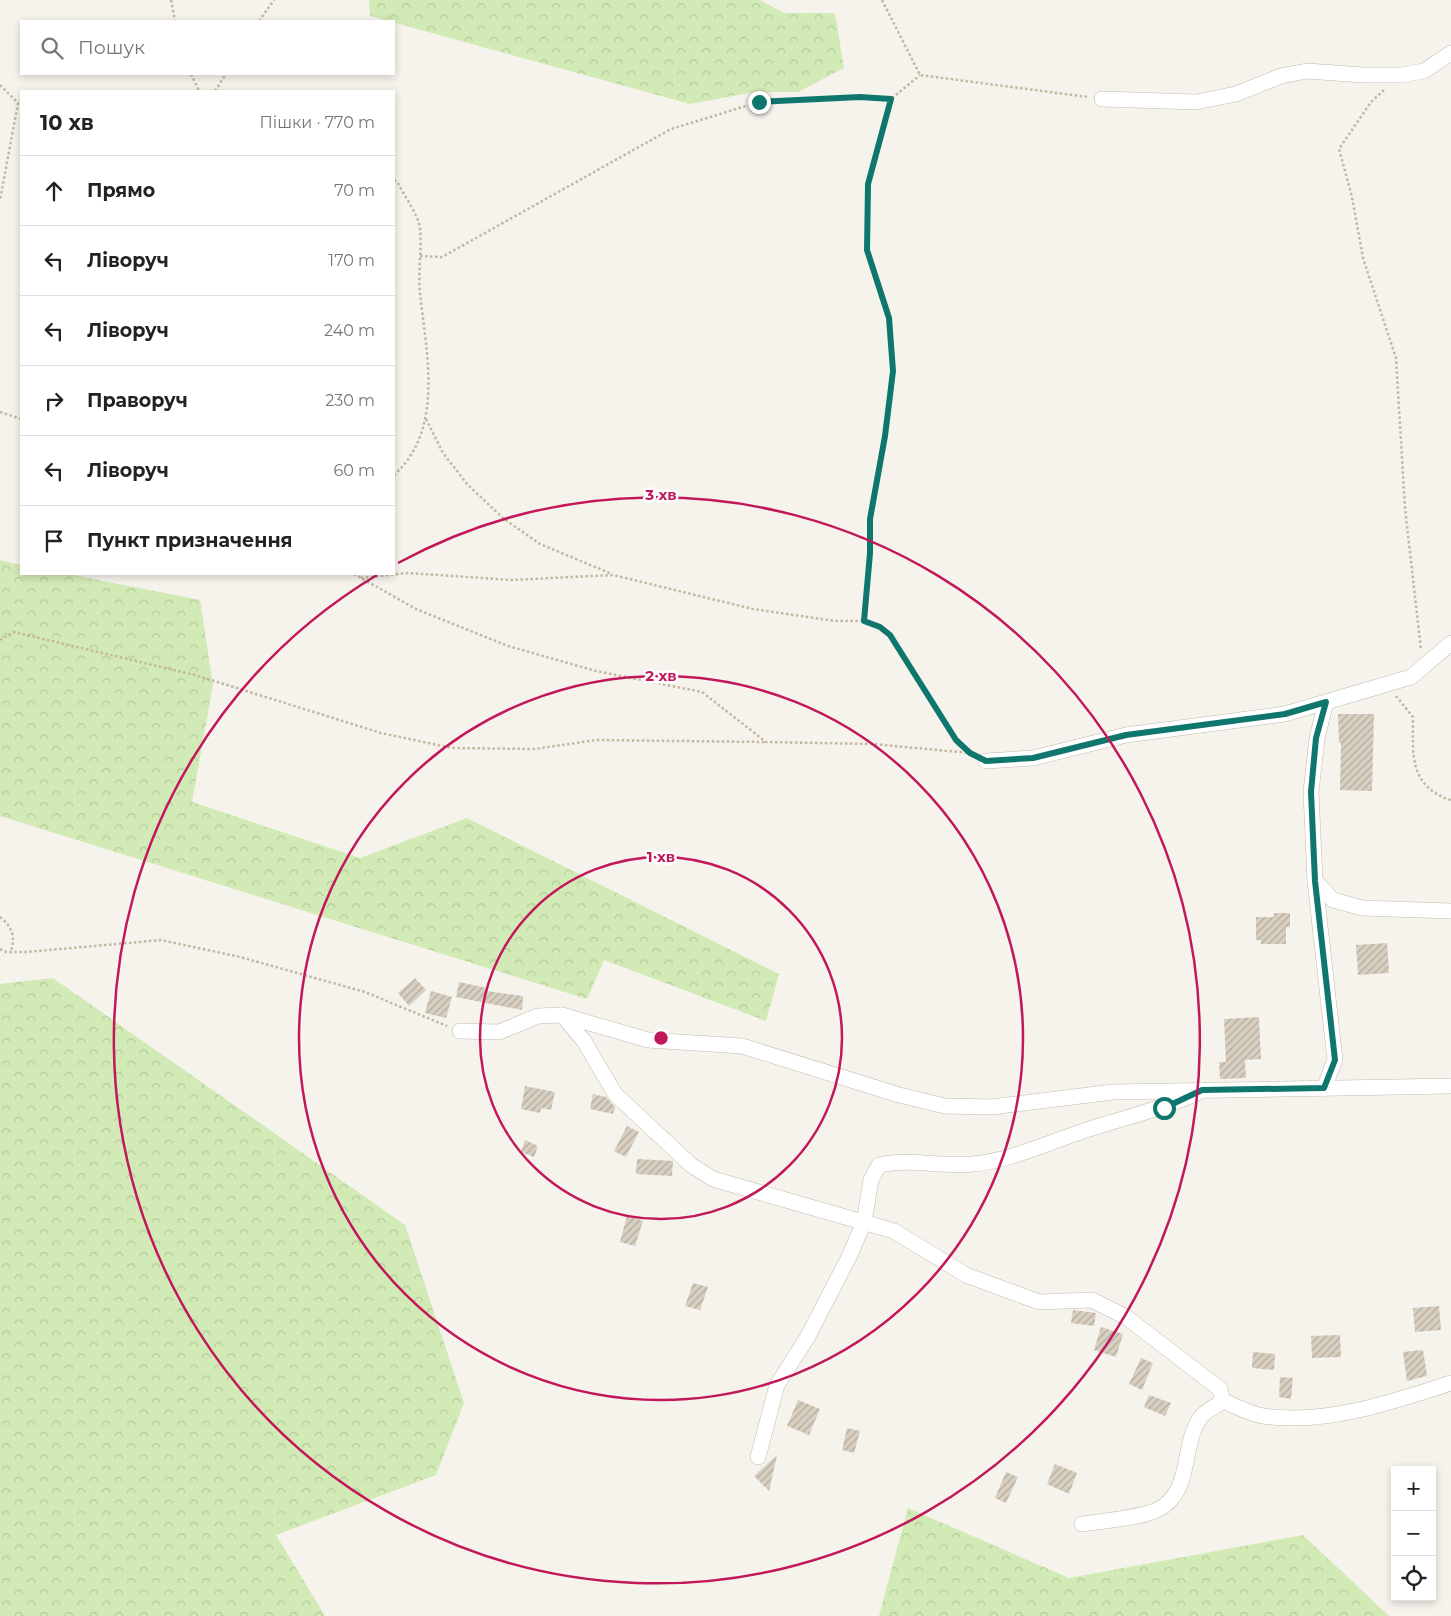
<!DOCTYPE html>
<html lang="uk">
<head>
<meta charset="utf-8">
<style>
	:root { --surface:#fff; --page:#f2f2f2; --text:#222; --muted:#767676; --line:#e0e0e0 }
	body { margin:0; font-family:Montserrat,sans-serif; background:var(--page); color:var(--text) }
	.controls { position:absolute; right:15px; bottom:15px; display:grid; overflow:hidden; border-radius:0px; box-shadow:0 2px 8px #0003 }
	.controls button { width:45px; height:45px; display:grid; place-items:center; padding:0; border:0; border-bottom:1px solid var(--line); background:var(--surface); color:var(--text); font:25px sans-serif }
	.stop { position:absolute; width:15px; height:15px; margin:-11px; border:4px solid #0f766e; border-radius:50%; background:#fff }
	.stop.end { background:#0f766e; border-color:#fff; box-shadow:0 1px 5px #0008 }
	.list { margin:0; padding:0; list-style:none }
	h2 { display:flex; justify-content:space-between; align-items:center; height:65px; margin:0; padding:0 20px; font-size:21px }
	h2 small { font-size:16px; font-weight:400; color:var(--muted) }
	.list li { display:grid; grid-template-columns:32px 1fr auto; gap:15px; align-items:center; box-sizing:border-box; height:70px; padding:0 20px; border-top:1px solid var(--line) }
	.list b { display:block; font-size:19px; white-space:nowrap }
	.list em { font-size:16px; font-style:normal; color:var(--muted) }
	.icon { flex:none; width:28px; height:28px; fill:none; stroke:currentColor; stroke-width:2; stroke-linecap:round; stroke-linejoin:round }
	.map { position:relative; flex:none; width:1451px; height:1616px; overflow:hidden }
	.search { position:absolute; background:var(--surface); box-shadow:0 2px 8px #0003; left:20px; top:20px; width:375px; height:55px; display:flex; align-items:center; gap:12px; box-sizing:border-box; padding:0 18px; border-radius:0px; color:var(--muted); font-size:19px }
	.panel { position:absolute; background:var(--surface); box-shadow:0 2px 8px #0003; left:20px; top:90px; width:375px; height:485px; border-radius:0px }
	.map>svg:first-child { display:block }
	.forest { fill:url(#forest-crowns) }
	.building { fill:url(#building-hatch) }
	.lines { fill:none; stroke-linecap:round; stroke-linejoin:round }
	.minor-casing { stroke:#c2bbae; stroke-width:16 }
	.path { stroke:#c4b79f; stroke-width:2.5; stroke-dasharray:2.5 2.5; stroke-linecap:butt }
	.minor { stroke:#fff; stroke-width:15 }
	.route { stroke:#0f766e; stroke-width:6 }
	.ring { fill:none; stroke:#c2185b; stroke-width:2.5 }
	.centre { fill:#c2185b; stroke:#fff; stroke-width:2.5 }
	.ring-label { font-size:15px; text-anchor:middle; font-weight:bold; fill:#c2185b; stroke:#fff; stroke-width:5; stroke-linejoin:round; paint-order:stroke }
</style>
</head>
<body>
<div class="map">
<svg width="1451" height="1616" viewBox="0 0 1451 1616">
	<defs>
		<pattern id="forest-crowns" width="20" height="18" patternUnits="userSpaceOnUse" patternTransform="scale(1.25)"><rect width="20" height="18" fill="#d2eab5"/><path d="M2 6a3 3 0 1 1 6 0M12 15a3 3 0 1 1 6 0" fill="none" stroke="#b6ca9c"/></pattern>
		<pattern id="building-hatch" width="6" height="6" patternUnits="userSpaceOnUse" patternTransform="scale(1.25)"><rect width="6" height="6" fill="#d8cfc1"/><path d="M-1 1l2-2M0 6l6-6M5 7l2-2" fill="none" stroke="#b1aa9e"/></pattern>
	</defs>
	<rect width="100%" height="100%" fill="#f6f3ec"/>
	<!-- forest -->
	<g class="forest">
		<polygon points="369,0 760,0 784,13 835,13 844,68 798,92 754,92 690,104 370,16"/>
		<polygon points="0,560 21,565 21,574 68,574 200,600 213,685 192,802 360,858 467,818 779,974 766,1021 604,960 587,999 0,816"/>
		<polygon points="53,978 405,1225 464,1403 436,1475 276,1535 325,1616 0,1616 0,984"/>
		<polygon points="908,1508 1069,1578 1303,1535 1389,1616 879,1616"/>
	</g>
	<!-- building -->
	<g class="building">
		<polygon points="1338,714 1374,714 1372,791 1340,790 1341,743 1339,743"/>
		<polygon points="1274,913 1290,913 1290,927 1286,927 1286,944 1261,944 1261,940 1256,940 1256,917 1274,917"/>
		<polygon points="1387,943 1389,973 1358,975 1356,945"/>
		<polygon points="415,978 426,990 409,1006 398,993"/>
		<polygon points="459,982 487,988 486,991 523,996 522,1010 456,997"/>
		<polygon points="431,991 452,997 446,1018 425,1013"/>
		<polygon points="1259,1017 1261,1059 1245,1060 1246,1078 1220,1079 1219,1062 1226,1062 1224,1019"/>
		<polygon points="525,1086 555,1092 551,1110 541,1108 540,1113 521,1109"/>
		<polygon points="593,1094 606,1097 615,1107 613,1114 590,1109"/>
		<polygon points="627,1126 639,1132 626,1157 614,1151"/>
		<polygon points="525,1140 538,1146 534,1157 521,1152"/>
		<polygon points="637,1159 673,1161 672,1176 636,1174"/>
		<polygon points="627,1216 643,1221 635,1246 620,1242"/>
		<polygon points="693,1283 708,1287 700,1310 685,1306"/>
		<polygon points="1439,1306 1441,1330 1415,1332 1413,1308"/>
		<polygon points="1073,1310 1096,1313 1094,1326 1071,1323"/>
		<polygon points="1101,1327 1123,1334 1116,1357 1094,1350"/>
		<polygon points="1340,1335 1341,1357 1312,1358 1311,1336"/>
		<polygon points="1423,1350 1427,1376 1407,1381 1403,1352"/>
		<polygon points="1253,1352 1275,1354 1274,1370 1252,1368"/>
		<polygon points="1141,1358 1153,1363 1142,1390 1129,1384"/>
		<polygon points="1280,1377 1293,1378 1291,1399 1279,1397"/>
		<polygon points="1149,1395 1171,1403 1165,1416 1144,1407"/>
		<polygon points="798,1400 820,1409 809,1435 787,1426"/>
		<polygon points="847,1428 860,1431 854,1453 842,1450"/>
		<polygon points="777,1455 769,1491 754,1476"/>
		<polygon points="1055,1464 1077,1473 1069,1494 1047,1484"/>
		<polygon points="1006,1472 1018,1477 1006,1503 995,1498"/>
	</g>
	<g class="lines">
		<!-- minor casing -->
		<g class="minor-casing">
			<g id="minor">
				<polyline points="1102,99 1196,102 1236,94 1281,76 1307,71 1363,75 1402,75 1424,71 1451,53"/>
				<polyline points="986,761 1033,758 1126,735 1285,714 1411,677 1451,643"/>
				<polyline points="1315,881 1333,900 1362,908 1451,911"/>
				<polyline points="460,1031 499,1032 538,1016 562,1015"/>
				<path d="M1451 1086 1113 1092 992 1107 945 1106 899 1095 742 1046 648 1040 562 1015 584 1041 615 1094 691 1165 713 1179 894 1231 966 1275 1039 1302 1092 1300 1126 1317 1220 1389 1223 1401C1236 1406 1250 1414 1263 1416 1327 1425 1391 1402 1451 1383"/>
				<polyline points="1324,1088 1335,1060 1315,881 1311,792 1317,738 1326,702"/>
				<path d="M758 1457 777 1385 807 1338 849 1257 864 1222 871 1180 879 1165C910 1158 941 1167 973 1164 1008 1161 1042 1145 1075 1134 1116 1119 1156 1112 1197 1093"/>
				<path d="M1082 1524C1102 1521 1140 1518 1157 1510 1194 1492 1180 1445 1201 1417 1206 1410 1217 1406 1223 1401"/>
			</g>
		</g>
		<!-- path -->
		<g class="path">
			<polyline points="171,0 175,21"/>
			<polyline points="882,0 920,75 1088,97"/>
			<polyline points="259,21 274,0"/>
			<polyline points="191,74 199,91"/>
			<polyline points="0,85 18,103 0,200"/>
			<polyline points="1384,90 1371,102 1339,149 1352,197 1363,258 1396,358 1405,508 1421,650"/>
			<polyline points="215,91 226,74"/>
			<path d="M394 180 398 183C404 196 418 214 420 228 422 249 418 272 420 293 426 352 445 429 394 475"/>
			<polyline points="420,256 442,257 671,129 759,102 860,97 891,99 920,75"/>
			<polyline points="0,412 21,419"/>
			<polyline points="426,419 443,453 468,485 504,519 540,544 612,574"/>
			<polyline points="354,574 416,609 508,646 596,671 702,692 766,742 873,744 970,753 975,755"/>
			<polyline points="361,578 408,573 512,580 613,575 753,609 835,621 864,621 881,627 890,635 956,740 970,753"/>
			<polyline points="864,621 870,553 870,519 885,437 893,371 889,318 867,250 868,184 891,99"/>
			<polyline points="0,640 14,632 195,675 381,733 452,748 535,749 596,740 766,742"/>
			<path d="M1396 696 1413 717C1413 754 1408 786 1451 800"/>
			<path d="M0 917C13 927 15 937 11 952"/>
			<polyline points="0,949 6,952 27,952 161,940 240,957 365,992 447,1026"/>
		</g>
		<!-- minor -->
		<use href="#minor" class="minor"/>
	</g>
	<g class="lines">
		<!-- route -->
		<polyline class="route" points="759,102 860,97 891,99 868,184 867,250 889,318 893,371 885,436 870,519 870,553 864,621 880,627 890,635 956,740 970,753 986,761 1033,758 1126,735 1285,714 1326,702 1316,738 1311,792 1315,881 1335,1060 1324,1088 1202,1090 1164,1108"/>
	</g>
	<!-- distance rings -->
	<g class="ring">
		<circle cx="661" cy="1038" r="181"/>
		<circle cx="661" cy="1038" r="362"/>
		<path d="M398 563A543 543 0 1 1 377 575"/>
	</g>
	<circle cx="661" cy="1038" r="8" class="centre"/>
	<g class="ring-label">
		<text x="661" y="500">3 хв</text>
		<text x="661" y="681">2 хв</text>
		<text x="661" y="862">1 хв</text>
	</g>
</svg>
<div class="controls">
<button>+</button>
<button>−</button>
<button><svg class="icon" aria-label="locate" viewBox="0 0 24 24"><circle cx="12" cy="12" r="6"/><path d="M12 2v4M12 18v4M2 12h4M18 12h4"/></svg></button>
</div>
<div class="stop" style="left:1164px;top:1108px"></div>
<div class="stop end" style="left:759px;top:102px"></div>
<div class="search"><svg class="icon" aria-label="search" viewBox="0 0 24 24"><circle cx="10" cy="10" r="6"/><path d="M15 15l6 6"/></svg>Пошук</div>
<section class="panel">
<h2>10 хв<small>Пішки · 770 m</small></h2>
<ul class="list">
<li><svg class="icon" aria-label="ahead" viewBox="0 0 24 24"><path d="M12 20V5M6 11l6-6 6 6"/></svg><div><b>Прямо</b></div><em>70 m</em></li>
<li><svg class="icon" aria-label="left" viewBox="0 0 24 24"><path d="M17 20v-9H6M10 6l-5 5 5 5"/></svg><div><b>Ліворуч</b></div><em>170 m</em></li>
<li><svg class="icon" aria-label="left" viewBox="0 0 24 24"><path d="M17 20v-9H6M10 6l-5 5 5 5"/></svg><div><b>Ліворуч</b></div><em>240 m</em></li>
<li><svg class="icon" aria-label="right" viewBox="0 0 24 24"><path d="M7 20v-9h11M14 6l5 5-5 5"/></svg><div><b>Праворуч</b></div><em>230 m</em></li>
<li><svg class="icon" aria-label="left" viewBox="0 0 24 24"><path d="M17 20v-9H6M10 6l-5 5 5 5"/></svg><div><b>Ліворуч</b></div><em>60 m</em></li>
<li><svg class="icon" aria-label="arrive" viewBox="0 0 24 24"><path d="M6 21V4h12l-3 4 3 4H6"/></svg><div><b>Пункт призначення</b></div></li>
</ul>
</section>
</div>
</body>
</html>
